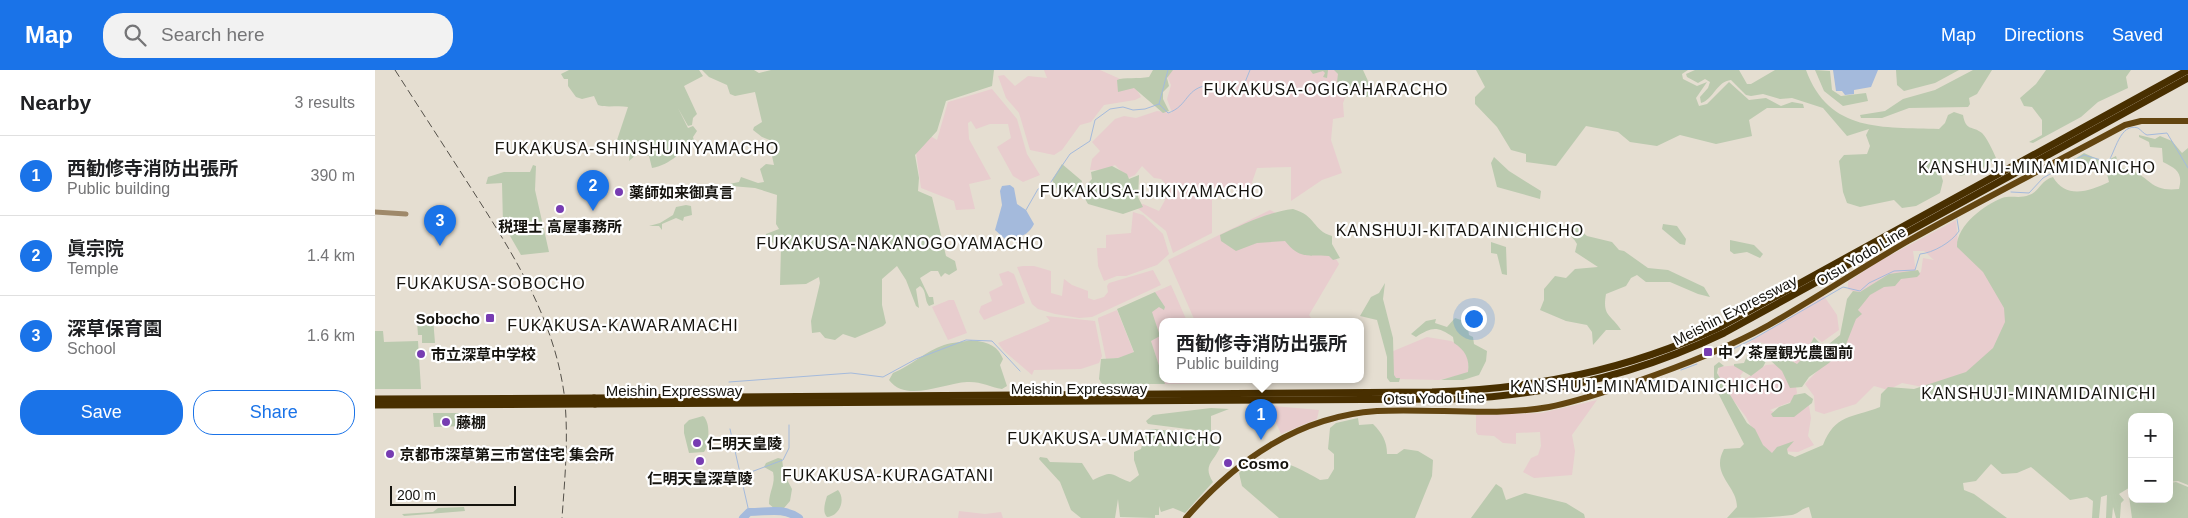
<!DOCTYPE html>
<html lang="en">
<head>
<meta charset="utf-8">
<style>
	:root { --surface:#fff; --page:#f2f2f2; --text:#202124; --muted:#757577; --line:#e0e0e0; --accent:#1a73e8 }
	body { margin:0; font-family:Helvetica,"Noto Sans JP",sans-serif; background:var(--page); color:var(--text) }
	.controls { position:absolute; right:15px; bottom:15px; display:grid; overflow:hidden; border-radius:10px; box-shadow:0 5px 20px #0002 }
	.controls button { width:45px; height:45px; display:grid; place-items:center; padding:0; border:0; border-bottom:1px solid var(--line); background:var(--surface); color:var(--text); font:25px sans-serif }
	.scale { position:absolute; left:15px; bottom:12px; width:126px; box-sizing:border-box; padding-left:5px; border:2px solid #15130e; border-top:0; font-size:14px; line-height:18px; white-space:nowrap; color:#15130e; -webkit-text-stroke:4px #fff; paint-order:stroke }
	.you { position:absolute; left:1098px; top:248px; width:18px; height:18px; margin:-12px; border:4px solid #fff; border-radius:50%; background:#1a73e8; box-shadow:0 0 0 8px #1a73e833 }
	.badge { display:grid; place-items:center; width:32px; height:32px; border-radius:50%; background:var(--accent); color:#fff; font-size:16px; font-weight:700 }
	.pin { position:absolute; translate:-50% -41px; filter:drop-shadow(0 1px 2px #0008) }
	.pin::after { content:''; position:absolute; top:26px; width:18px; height:15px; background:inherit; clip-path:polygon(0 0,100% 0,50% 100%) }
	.popup { position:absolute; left:784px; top:248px; width:205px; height:65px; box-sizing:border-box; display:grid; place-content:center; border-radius:10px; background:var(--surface); filter:drop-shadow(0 1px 4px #0005); font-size:16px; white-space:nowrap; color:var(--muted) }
	.popup b { font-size:19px; color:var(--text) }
	.popup::after { content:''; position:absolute; left:50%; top:100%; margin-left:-10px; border:10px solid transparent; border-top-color:var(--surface) }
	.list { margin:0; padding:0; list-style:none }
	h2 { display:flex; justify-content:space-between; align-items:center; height:65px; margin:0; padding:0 20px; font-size:21px }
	h2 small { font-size:16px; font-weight:400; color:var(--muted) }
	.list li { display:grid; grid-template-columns:32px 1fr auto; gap:15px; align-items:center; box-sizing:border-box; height:80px; padding:0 20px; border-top:1px solid var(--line) }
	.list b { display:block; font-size:19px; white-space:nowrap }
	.list p { margin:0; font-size:16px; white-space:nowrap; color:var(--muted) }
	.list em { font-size:16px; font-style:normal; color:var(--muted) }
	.actions { display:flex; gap:10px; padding:15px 20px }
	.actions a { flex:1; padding:11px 0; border:1px solid var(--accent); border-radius:20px; text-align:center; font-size:18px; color:var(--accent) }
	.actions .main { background:var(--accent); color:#fff }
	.icon { flex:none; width:28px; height:28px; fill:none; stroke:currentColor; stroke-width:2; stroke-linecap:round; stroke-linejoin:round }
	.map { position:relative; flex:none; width:1813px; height:448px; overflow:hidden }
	header { display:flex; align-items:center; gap:30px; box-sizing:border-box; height:70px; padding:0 25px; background:var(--accent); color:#fff }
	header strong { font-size:24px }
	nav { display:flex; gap:28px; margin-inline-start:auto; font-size:18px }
	.search { width:350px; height:45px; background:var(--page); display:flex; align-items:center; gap:12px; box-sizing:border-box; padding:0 18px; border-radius:20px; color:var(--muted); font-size:19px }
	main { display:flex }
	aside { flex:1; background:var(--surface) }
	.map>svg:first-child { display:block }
	.industrial { fill:#e8cdce }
	.green { fill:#bbcaaf }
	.water { fill:#a4badc }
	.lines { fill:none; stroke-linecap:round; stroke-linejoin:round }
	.stream { stroke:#a4badc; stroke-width:1 }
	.river { stroke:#a4badc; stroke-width:8 }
	.minor { stroke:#9f896a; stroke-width:5 }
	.major { stroke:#634510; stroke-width:6 }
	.highway { stroke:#482f00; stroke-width:7 }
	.rail { stroke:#545049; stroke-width:1; stroke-dasharray:8 4; stroke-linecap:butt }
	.highway-bridge { stroke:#482f00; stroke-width:7 }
	.poi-dot { fill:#773cb2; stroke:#fff; stroke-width:2 }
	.labels { text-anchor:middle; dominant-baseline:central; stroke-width:4.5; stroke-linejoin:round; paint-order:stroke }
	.poi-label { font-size:15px; font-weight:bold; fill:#15130e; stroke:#fff; text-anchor:start }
	.street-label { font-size:15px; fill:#15130e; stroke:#fff }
	.neighbourhood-label { font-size:16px; letter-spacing:1px; fill:#15130e; stroke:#fff }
</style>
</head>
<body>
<header>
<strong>Map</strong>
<div class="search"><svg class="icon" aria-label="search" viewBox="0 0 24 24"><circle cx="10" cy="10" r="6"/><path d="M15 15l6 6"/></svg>Search here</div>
<nav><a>Map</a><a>Directions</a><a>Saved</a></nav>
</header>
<main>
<aside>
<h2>Nearby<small>3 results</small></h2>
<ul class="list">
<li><span class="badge">1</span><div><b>西勧修寺消防出張所</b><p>Public building</p></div><em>390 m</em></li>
<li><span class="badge">2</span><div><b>眞宗院</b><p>Temple</p></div><em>1.4 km</em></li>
<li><span class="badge">3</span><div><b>深草保育園</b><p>School</p></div><em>1.6 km</em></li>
</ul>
<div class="actions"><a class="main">Save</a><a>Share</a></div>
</aside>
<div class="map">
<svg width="1813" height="448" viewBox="0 0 1813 448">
	<rect width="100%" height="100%" fill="#e5ded1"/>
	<!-- industrial -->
	<g class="industrial">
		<polygon points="669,0 725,0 759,15 766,27 760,30 729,35 716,52 705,55 687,80 679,85 655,80 644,43 631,28 623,6 629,5 640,16 653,6 672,8"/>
		<polygon points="797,0 960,0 975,16 968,33 969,47 958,49 956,70 967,103 947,110 916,131 916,97 882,98 875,118 837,118 837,163 798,183 791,161 761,137 768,134 784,141 796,119 786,109 779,108 767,96 760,105 753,108 740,95 728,100 715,100 717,89 725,81 717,72 740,49 749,46 761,48 782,41 797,43 792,29 796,15 792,6"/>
		<polygon points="617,19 642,49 652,84 665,105 648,112 638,106 622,77 636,68 633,54 615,54 601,59 596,51 593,53 594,69 616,109 594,114 600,139 581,140 579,131 546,118 540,75 545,60 562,70 573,32"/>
		<polygon points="895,140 948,167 964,194 934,245 938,251 820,251 793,190"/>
		<polygon points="758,142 768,145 788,164 794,184 782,195 751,206 742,206 729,211 723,196 722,178 731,178 731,165 756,163"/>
		<polygon points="1581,150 1583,173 1639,225 1623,289 1553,318 1527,313 1513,320 1499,316 1481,334 1449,344 1440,341 1439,326 1430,314 1468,274 1480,245 1494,223 1524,210 1546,202 1548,188 1559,190 1549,181 1538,181 1541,202 1483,224 1473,219 1473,212 1501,193"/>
		<polygon points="648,196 659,196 676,201 676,223 687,226 689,209 697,215 713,221 713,228 719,230 729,227 733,222 732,216 734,213 778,200 786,215 717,247 704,248 680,244 663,239 657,234 642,197"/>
		<polygon points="633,201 639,204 650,233 609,250 604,242 606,236 617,231 614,222 628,215 624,204"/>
		<polygon points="796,215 811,249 806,251 787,251 787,306 776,271 785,265 776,242 785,234 780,222"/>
		<polygon points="1449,226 1462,245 1464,260 1447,272 1439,266 1430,287 1422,295 1402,278 1385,272 1376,279 1370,275"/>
		<polygon points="574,230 579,230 592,263 573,270 557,237"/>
		<polygon points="742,240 759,283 743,288 731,289 723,250 723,248"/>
		<polygon points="671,246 720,251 727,286 724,293 706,299 659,300 657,305 629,281 623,273 675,251"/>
		<polygon points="1052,267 1076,271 1088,277 1093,286 1094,303 1064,310 1019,309 1016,299 1016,282"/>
		<polygon points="1402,294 1420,310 1422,323 1418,331 1395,340 1402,344 1433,330 1436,348 1433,366 1439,375 1423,382 1403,381 1396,385 1390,382 1371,347 1343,310 1344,297 1363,295 1371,298 1365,306 1369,310 1391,295"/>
		<polygon points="788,309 823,309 825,313 790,314"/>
		<polygon points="1222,330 1197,365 1200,381 1197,405 1159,408 1148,402 1156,388 1163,385 1166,376 1165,362 1141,363 1141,374 1128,373 1119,366 1103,365 1101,362 1101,345 1166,343"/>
		<polygon points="899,336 944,340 942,349 906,364 897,343"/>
		<polygon points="584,441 610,444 626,442 628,448 583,448"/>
	</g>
	<!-- green -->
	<g class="green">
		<path d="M194 0H324L328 6 309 16 322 44 318 48 317 55 313 56 303 38 313 58 318 56 322 61 318 67 319 71C305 82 297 94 277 98L274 86 263 83 254 91 255 80 241 73 253 37C243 35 232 38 223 35L219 26 207 29 201 27 193 16V9H189L186 4Z"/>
		<path d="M327 0H379L384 3 396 0H619L617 16 571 31 562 61 540 85 544 108 543 121 557 127 571 186 580 191 582 200 574 205 570 203 566 207 563 201H556L545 208 554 227H558L559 234 554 236C549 230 552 220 545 216L541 219 544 238 541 236 531 210 522 196 507 209V235L511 253 508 256 480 268 468 264 460 270 450 268 445 262 437 263 436 251 445 213 444 207 431 214 405 215 406 177 389 168 391 164 404 159 401 154 402 125 380 118 356 116 354 114 364 112 366 107 383 113 389 112 385 99 391 94 399 95 397 86 402 73 387 67 378 60 379 57 387 52 380 22 360 26 355 24 352 15 334 7Z"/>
		<path d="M778 0H798L792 8 794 16 788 22V29L794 41 788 43 759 18 743 22 742 10C748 7 764 9 774 7Z"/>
		<polygon points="935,0 988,0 998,22 996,26 991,27 988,18 973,20 962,12 963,4 959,0 953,0 952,8 948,7 950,3 948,1 938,4"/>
		<polygon points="1101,0 1313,0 1307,4 1308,9 1322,16 1332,12 1321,28 1324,36 1332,34 1354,12 1374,30 1391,28 1406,36 1417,32 1428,34 1429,38 1392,38 1374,50 1377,66 1341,74 1305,65 1282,76 1255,72 1243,62 1211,56 1181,96 1151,92 1151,84 1136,80 1122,57 1100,34 1100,27 1110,17"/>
		<path d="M1320 0H1364L1372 14H1376L1400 0H1431C1454 63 1508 57 1564 59L1570 53 1573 45 1579 42 1588 45C1591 62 1597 55 1607 63 1612 68 1618 81 1621 88L1604 101 1585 106 1573 99 1565 102 1568 111 1565 123 1541 136 1527 138 1519 130 1485 137 1472 133 1468 122 1464 91 1469 85 1492 84 1495 76 1491 65 1494 59 1472 66 1448 38 1417 28 1405 29 1388 24 1376 26 1371 25 1356 10C1342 11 1338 30 1326 33L1325 27 1333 18 1335 12 1330 9 1323 13 1312 7 1311 4Z"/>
		<polygon points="1440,0 1455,1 1457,20 1466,26 1491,23 1493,31 1468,36 1449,21"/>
		<polygon points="1521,0 1584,0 1560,13 1529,21 1522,15"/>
		<polygon points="1598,0 1617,0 1602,24 1594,28 1595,34 1593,37 1534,38 1507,48 1486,48 1485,45 1510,41 1528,29 1560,20"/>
		<polygon points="1671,0 1756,0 1751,7 1753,18 1723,32 1706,47 1658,73 1654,72 1667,65 1667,50 1657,37 1649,36 1645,28 1661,14"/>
		<path d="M1764 65 1780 69 1785 66 1797 71 1807 83 1813 78V415L1803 411 1794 412V347H1757V416L1744 424 1749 430 1746 433 1745 448H1741L1738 437 1737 448H1731L1732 425 1726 427 1724 448H1717L1718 431 1712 427 1695 430 1656 397 1642 403 1627 404 1616 394 1601 411 1588 413 1589 420 1599 424 1632 448H1437L1434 437C1427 438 1423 444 1417 445 1395 448 1374 448 1352 448L1362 437C1362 415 1335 405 1349 379L1365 378 1369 374 1339 315V296L1344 292 1349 296 1343 298 1342 303 1372 353 1380 359 1388 375 1397 383 1402 377 1419 371 1412 379 1413 384 1420 387 1448 375C1460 344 1477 348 1505 337L1506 324 1513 317 1539 319 1591 302 1618 278 1630 252 1629 238 1608 202 1582 177C1581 156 1609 135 1627 128 1636 125 1645 129 1654 125 1664 122 1666 110 1678 107 1691 130 1715 121 1734 112L1731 100 1712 99 1710 94H1708L1702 99H1693L1692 94 1709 83 1729 92 1741 86 1744 97C1747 98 1752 99 1756 100 1777 109 1776 122 1804 119 1808 103 1802 99 1788 92L1787 78 1775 77 1774 72 1764 67Z"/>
		<polygon points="1119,87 1134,101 1166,121 1165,129 1122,117 1116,93"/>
		<polygon points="687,94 707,111 705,118 687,128 677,110"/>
		<polygon points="158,95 161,96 160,120 174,182 146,185 128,154 127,113 111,114 113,107 129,102 155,102"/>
		<polygon points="737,96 752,104 754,109 764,105 763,127 768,137 748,144 713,134 709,127 710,116 717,109 716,102"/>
		<polygon points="311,135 316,136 317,145 309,147 308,151 301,148 287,154 287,160 284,156 274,156 285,153 298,145 301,137"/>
		<path d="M918 139C942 146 937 160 957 166V174L965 188 958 190 954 186C933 185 924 189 910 171L882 173 861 181 846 171 845 165C868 154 893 142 918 139Z"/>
		<path d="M1176 154 1204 157 1205 160 1212 166 1237 172 1244 180 1249 181 1273 198 1293 200 1329 217 1335 227 1323 224 1295 212H1271L1262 205 1256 208 1251 216 1231 224C1227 247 1236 244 1246 260H1231L1218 275 1217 262 1212 255 1191 251 1165 240 1169 230V219L1180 206 1191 208 1200 199 1223 197 1200 182 1202 174C1196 163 1188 162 1177 158Z"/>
		<polygon points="1288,154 1302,156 1311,169 1310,175 1305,174 1287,159"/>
		<polygon points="1355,170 1379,175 1388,184 1385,188 1372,182 1359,184 1355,181"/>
		<polygon points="1116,172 1131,177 1132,205 1127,204 1122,184 1116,183"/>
		<path d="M1543 200 1545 204 1542 207 1526 209 1520 216 1509 217 1495 225 1483 240 1487 244 1481 249 1470 277 1454 293 1434 307 1427 317 1415 318 1407 301 1395 290 1391 291 1388 297 1376 306 1359 296V294L1369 293C1384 257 1401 284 1422 294L1429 287 1439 267 1449 278 1465 265 1472 229 1478 221 1485 222 1514 204Z"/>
		<polygon points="1010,213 1008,229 1018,268 1019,305 1021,308 1025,308 1024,312 1015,312 1012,308 1012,287 1002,250 985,246 996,227 1004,223"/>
		<polygon points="780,222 790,237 789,240 784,237 777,242 785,266 776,271 790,314 727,314 724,309 726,289 743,288 759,282 742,239"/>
		<polygon points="48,248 58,248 60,273 47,273 47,265 43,265 42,252"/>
		<path d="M1080 248 1092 252 1094 265 1098 267 1099 274 1112 281 1111 291 1104 305 1088 310H1066L1093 302C1095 289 1090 280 1079 273L1078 267C1062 256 1057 257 1041 267L1036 264 1051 251 1061 249 1060 253 1072 257Z"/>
		<polygon points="0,261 8,261 9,272 43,271 46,319 0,319"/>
		<path d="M596 270C611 272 622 274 628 289L625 295 632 316 627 319C615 317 605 311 592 312 569 313 531 333 514 310L518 303C536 296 550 281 569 275 578 272 588 272 596 270Z"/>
		<polygon points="1430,323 1438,329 1437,333 1419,347 1398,347 1396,344 1404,337 1415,333 1419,325"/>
		<polygon points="836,338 854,339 836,346 836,362 773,354 771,351 778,345"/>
		<polygon points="58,343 89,343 90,356 59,357"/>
		<path d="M328 346C336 352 334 375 329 382L314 383 309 363V355L314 350Z"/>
		<path d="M983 348 984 355 998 354C1007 363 1012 371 1012 384H1022L1029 379 1043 381 1058 390 1057 406 1040 448H904L867 416 864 403C888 378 919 395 945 410L953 409 959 399V384L953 379 955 358 961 353Z"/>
		<path d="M779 359 815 363 837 369 839 374 845 377C839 392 827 395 838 412L810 443 798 438 786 442 784 436V445H780V448L745 447 743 429 740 448H706L696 440 685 412 664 389 665 387 672 388 675 392 707 393 718 410C740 399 735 405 755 412L764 405 759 390V382L766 379 771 360Z"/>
		<path d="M403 388 407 389 409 404 417 419 415 431 409 438 400 439 394 434C394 421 401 414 398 402L389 397 391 393Z"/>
		<polygon points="1801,412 1813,417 1813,448 1757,448 1753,419 1757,418 1757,429 1794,429 1794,413"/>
		<polygon points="1121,414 1127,418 1131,430 1150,423 1191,433 1209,444 1210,448 1096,448"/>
		<path d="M463 420C471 429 465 446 452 447 447 442 450 433 452 426Z"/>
		<polygon points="89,437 90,441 29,446 27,444 58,442 63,438"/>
	</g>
	<!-- water -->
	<g class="water">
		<polygon points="1458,0 1503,0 1496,17 1479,20 1479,24 1470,25 1467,21 1461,21"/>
		<path d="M635 115 639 118 642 134 651 140 659 154C653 166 644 168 630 169L620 160 627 135 625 121 627 116Z"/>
	</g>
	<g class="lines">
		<!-- stream -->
		<g class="stream">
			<polyline points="839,16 854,24 866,22 875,0"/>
			<path d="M784 34 793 43C814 36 810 17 835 15"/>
			<polyline points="676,112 695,84 715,71 720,50 735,39 748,37 758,40 770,39 784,34 793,0"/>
			<path d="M1636 122 1654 123 1668 108 1709 85 1733 92C1740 83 1745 52 1763 58 1766 60 1769 64 1772 65L1792 63 1813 98"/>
			<polyline points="651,140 663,119 673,114"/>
			<path d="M1344 286 1380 268 1468 217 1485 221 1494 213 1519 201 1540 200 1545 184C1558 183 1577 172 1584 161L1582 149"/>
			<polyline points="1306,300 1322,294"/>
			<polyline points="354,312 476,303 508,307 541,289 591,270 617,271 645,301"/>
			<polyline points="1251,319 1281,310"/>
			<polyline points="355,359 374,442"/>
			<polyline points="368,405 408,390 414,378 414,355"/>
		</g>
		<!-- river -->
		<path class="river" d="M368 448 374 442C394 442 407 437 424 448"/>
		<!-- minor -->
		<polyline class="minor" points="0,142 31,144"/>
		<!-- major -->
		<path class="major" d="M811 448C860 391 924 346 1002 341 1059 338 1118 347 1174 337 1204 331 1232 321 1260 312 1306 296 1351 279 1394 255 1441 228 1486 198 1533 171 1604 131 1678 94 1750 55L1766 51H1813"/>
		<!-- highway -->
		<g class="highway">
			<path d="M219 328 1057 322C1159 319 1253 300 1345 257L1813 0"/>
			<path d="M220 334 1082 329C1176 325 1264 304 1349 263L1813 8"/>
		</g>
		<!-- rail -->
		<path class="rail" d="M20 0C45 39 71 79 96 118 137 182 178 246 189 323 194 365 190 406 187 448"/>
		<!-- highway-bridge -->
		<g class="highway-bridge">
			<polyline points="0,329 219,328"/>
			<polyline points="0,335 220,334"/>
		</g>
	</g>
	<!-- markers -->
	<g class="poi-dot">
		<circle cx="244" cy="122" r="5"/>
		<circle cx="185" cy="139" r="5"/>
		<rect x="110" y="243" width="10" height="10" rx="2.5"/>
		<rect x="1328" y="277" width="10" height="10" rx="2.5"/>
		<circle cx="46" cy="284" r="5"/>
		<circle cx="71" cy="352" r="5"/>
		<circle cx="322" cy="373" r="5"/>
		<circle cx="15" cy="384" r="5"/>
		<circle cx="325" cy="391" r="5"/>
		<circle cx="853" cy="393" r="5"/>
	</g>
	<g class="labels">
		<!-- poi labels -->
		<g class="poi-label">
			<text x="254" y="122">薬師如来御真言</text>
			<text x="185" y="156" text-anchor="middle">税理士 高屋事務所</text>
			<text x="105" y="248" text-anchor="end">Sobocho</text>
			<text x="1343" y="282">中ノ茶屋観光農園前</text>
			<text x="56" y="284">市立深草中学校</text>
			<text x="81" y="352">藤棚</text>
			<text x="332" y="373">仁明天皇陵</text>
			<text x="25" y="384">京都市深草第三市営住宅 集会所</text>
			<text x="863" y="393">Cosmo</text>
			<text x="325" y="408" text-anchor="middle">仁明天皇深草陵</text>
		</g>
		<!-- street labels -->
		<g class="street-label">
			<text transform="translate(1486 186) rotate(-31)">Otsu Yodo Line</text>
			<text transform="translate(1360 240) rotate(-27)">Meishin Expressway</text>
			<text x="704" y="318">Meishin Expressway</text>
			<text x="299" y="320">Meishin Expressway</text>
			<text transform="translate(1059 328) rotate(-1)">Otsu Yodo Line</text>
		</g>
		<!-- neighbourhood labels -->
		<g class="neighbourhood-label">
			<text x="951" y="19">FUKAKUSA-OGIGAHARACHO</text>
			<text x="262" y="78">FUKAKUSA-SHINSHUINYAMACHO</text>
			<text x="1662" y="97">KANSHUJI-MINAMIDANICHO</text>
			<text x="777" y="121">FUKAKUSA-IJIKIYAMACHO</text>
			<text x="1085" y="160">KANSHUJI-KITADAINICHICHO</text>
			<text x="525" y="173">FUKAKUSA-NAKANOGOYAMACHO</text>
			<text x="116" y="213">FUKAKUSA-SOBOCHO</text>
			<text x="248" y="255">FUKAKUSA-KAWARAMACHI</text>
			<text x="1272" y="316">KANSHUJI-MINAMIDAINICHICHO</text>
			<text x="1664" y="323">KANSHUJI-MINAMIDAINICHI</text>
			<text x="740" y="368">FUKAKUSA-UMATANICHO</text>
			<text x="513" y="405">FUKAKUSA-KURAGATANI</text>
		</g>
	</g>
</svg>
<div class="controls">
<button>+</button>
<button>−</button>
</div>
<div class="scale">200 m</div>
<div class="you"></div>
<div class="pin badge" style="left:886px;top:370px">1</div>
<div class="popup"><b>西勧修寺消防出張所</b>Public building</div>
<div class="pin badge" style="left:218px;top:141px">2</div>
<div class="pin badge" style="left:65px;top:176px">3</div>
</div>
</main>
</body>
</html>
